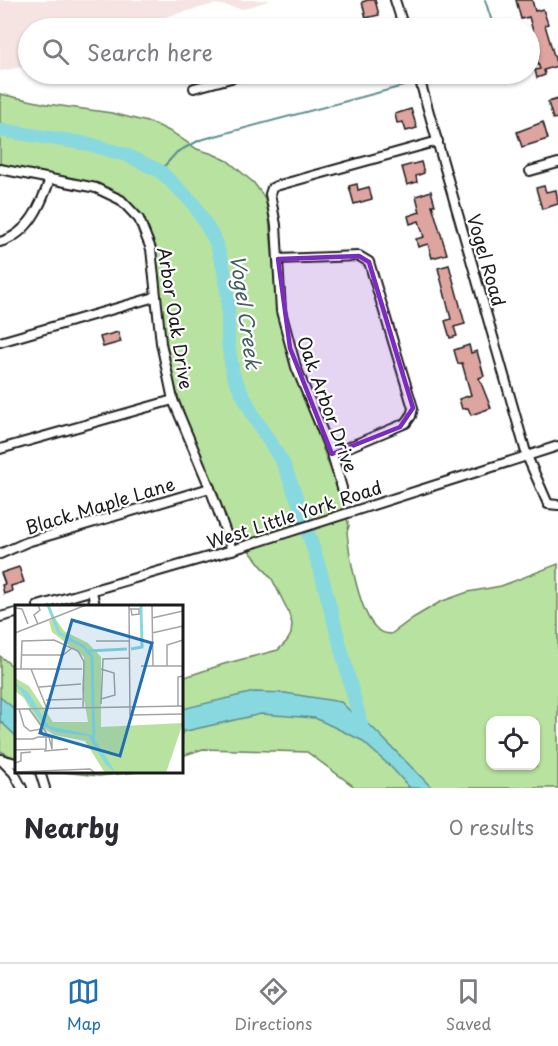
<!DOCTYPE html>
<html lang="en">
<head>
<meta charset="utf-8">
<style>
	:root { --surface:#fff; --page:#f7f7f7; --text:#2b2b33; --muted:#7c7c81; --line:#e1e1e2; --accent:#1f6fb2 }
	body { margin:0; font-family:"Playpen Sans",sans-serif; background:var(--page); color:var(--text) }
	.controls { position:absolute; right:18px; bottom:18px; display:grid; overflow:hidden; border-radius:12px; box-shadow:0 2px 4px #0004 }
	.controls button { width:54px; height:54px; display:grid; place-items:center; padding:0; border:0; border-bottom:2px solid var(--line); background:var(--surface); color:var(--text); font:30px sans-serif }
	.list { margin:0; padding:0; list-style:none }
	h2 { display:flex; justify-content:space-between; align-items:center; height:78px; margin:0; padding:0 24px; font-size:26px }
	h2 small { font-size:20px; font-weight:400; color:var(--muted) }
	.icon { flex:none; width:33px; height:33px; fill:none; stroke:currentColor; stroke-width:2; stroke-linecap:round; stroke-linejoin:round }
	.map { position:relative; flex:none; width:558px; height:788px; overflow:hidden }
	.search { position:absolute; background:var(--surface); box-shadow:0 2px 4px #0004; left:18px; right:18px; top:18px; height:66px; display:flex; align-items:center; gap:15px; box-sizing:border-box; padding:0 21px; border-radius:33px; color:var(--muted); font-size:22px }
	.sheet { height:174px; background:var(--surface) }
	nav { display:flex; justify-content:space-around; align-items:center; box-sizing:border-box; height:84px; border-top:2px solid var(--line); background:var(--surface); font-size:16px; color:var(--muted) }
	nav a { display:grid; justify-items:center; gap:3px }
	nav .on { color:var(--accent) }
	.map>svg:first-child { display:block }
	.built { fill:#f5e4e2 }
	.green { fill:#b8e29f; stroke:#6a7f5e; stroke-width:1.5; fill-rule:evenodd }
	.water { fill:#88d9df; stroke:#5d8d91; stroke-width:1.5 }
	.lines { fill:none; stroke-linecap:round; stroke-linejoin:round }
	.stream { stroke:#5d8d91; stroke-width:2 }
	.river { stroke:#88d9df; stroke-width:14 }
	.building { fill:#dea49f; stroke:#1c1c1c; stroke-width:1.5 }
	.minor-casing { stroke:#1c1c1c; stroke-width:12 }
	.minor { stroke:#fff; stroke-width:8 }
	.marked { fill:#7b2cbf; fill-opacity:0.2; stroke:#7b2cbf; stroke-width:4.5; stroke-linejoin:round }
	.labels { text-anchor:middle; dominant-baseline:central; stroke-width:4.5; stroke-linejoin:round; paint-order:stroke }
	.street-label { font-size:18px; fill:#1c1c1c; stroke:#fff }
	.water-label { font-size:20px; font-style:italic; fill:#425e60; stroke:#fff }
	.inset-river { fill:none; stroke:#88d9df; stroke-width:3 }
	.inset-road { fill:none; stroke:#a4a4a4; stroke-width:1.5 }
	.view { fill:#1f6fb2; fill-opacity:0.15; stroke:#1f6fb2; stroke-width:3 }
	.inset-edge { fill:none; stroke:#1c1c1c; stroke-width:3 }
</style>
</head>
<body>
<div class="map">
<svg width="558" height="788" viewBox="0 0 558 788">
	<rect width="100%" height="100%" fill="#fff"/>
	<filter id="ink" filterUnits="userSpaceOnUse"><feTurbulence type="fractalNoise" baseFrequency=".0167" numOctaves="2"/><feDisplacementMap in="SourceGraphic" scale="12" xChannelSelector="R" yChannelSelector="G"/><feConvolveMatrix kernelMatrix="1 2 1 2 8 2 1 2 1" color-interpolation-filters="sRGB"/></filter>
	<g filter="url(#ink)">
		<!-- built -->
		<polygon class="built" points="0,0 271,0 243,9 215,4 121,28 28,28 28,66 0,71"/>
		<!-- green -->
		<g class="green">
			<path d="M0 94 47 104 112 113 155 124 173 133 197 149 213 154 228 161 254 183 265 198 269 216 277 308 287 351 344 506 349 526 347 532C349 555 359 610 375 627 380 632 384 634 391 634L413 618 440 602 468 592 501 586 558 564V788H356L307 752 203 749 182 756V678L224 664 278 650 287 641 291 634 292 624 288 611 272 579 239 538 232 536C210 488 187 432 174 382 166 354 162 326 158 297 153 253 159 230 123 198 102 179 29 171 0 165ZM490 720H536V766H490Z"/>
			<polygon points="0,656 16,669 16,759 0,751"/>
			<polygon points="63,772 136,772 99,776"/>
		</g>
		<!-- water -->
		<g class="water">
			<polygon points="254,692 285,693 341,702 355,716 372,727 432,788 410,788 392,768 361,740 315,718 261,714 182,732 182,709"/>
			<polygon points="0,697 16,710 16,736 0,721"/>
		</g>
		<g class="lines">
			<!-- stream -->
			<g class="stream">
				<polyline points="485,0 494,28"/>
				<polyline points="430,79 452,74"/>
				<polyline points="160,171 177,152 200,140 407,85"/>
			</g>
			<!-- river -->
			<polyline class="river" points="0,130 89,144 126,155 160,171 193,203 215,240 223,266 228,297 228,343 233,375 254,417 283,463 298,501 321,573 362,728"/>
		</g>
		<!-- building -->
		<g class="building">
			<polygon points="368,0 375,0 379,15 366,18 362,2"/>
			<polygon points="516,0 532,0 535,11 543,9 548,24 545,25 557,66 544,70 545,75 537,78 535,70 540,69 535,56 539,55 534,40 530,41 530,32 533,31 529,17 521,19"/>
			<polygon points="558,99 558,118 553,119 548,102"/>
			<polygon points="411,109 417,128 406,131 403,122 397,123 395,114"/>
			<polygon points="543,122 548,139 522,147 517,132"/>
			<polygon points="421,162 424,173 416,176 417,182 407,185 402,167"/>
			<polygon points="357,184 358,190 369,187 372,199 354,204 349,186"/>
			<polygon points="544,186 546,192 556,190 558,204 542,209 536,188"/>
			<polygon points="431,191 435,205 432,205 447,254 432,258 428,244 418,247 416,239 424,237 419,221 410,224 408,216 420,212 416,196"/>
			<polygon points="449,265 465,324 454,327 457,336 450,338 445,321 451,319 438,268"/>
			<polygon points="118,332 121,342 103,347 100,337"/>
			<polygon points="469,345 471,353 477,351 484,376 479,378 491,408 471,415 468,408 462,409 459,399 471,395 462,363 458,364 454,350"/>
			<polygon points="19,567 24,582 11,586 12,591 4,594 2,585 5,584 1,573"/>
		</g>
		<g class="lines">
			<!-- minor casing -->
			<g class="minor-casing">
				<g id="minor">
					<polyline points="395,0 404,28"/>
					<polyline points="418,74 527,456 548,504 558,505"/>
					<polyline points="194,88 246,74"/>
					<polyline points="0,169 96,188 121,200 139,219 151,249 161,343 173,400 210,488 232,550"/>
					<polyline points="530,171 558,163"/>
					<path d="M0 242C29 234 41 205 50 179"/>
					<polyline points="278,259 359,256 369,262 413,408 411,416 406,423 332,454"/>
					<polyline points="0,342 155,297"/>
					<polyline points="0,449 173,400"/>
					<polyline points="342,488 332,454 296,367 281,311 276,225 270,194 272,188 276,186 438,141"/>
					<polyline points="0,554 27,542 210,488"/>
					<polyline points="92,591 95,606"/>
					<polyline points="38,606 232,550 558,446"/>
					<polyline points="0,617 16,613"/>
					<polyline points="0,759 14,773 22,788"/>
					<polyline points="1,759 16,763"/>
					<polyline points="40,772 45,788"/>
				</g>
			</g>
			<!-- minor -->
			<use href="#minor" class="minor"/>
		</g>
	</g>
	<!-- marked area -->
	<path class="marked" d="M359 256 369 262 413 408 400 427 332 454 290 348 278 259Z"/>
	<g class="labels">
		<!-- street labels -->
		<g class="street-label">
			<text transform="translate(487 260) rotate(74)">Vogel Road</text>
			<text transform="translate(176 318) rotate(81)">Arbor Oak Drive</text>
			<text transform="translate(328 404) rotate(70)">Oak Arbor Drive</text>
			<text transform="translate(100 505) rotate(-17)">Black Maple Lane</text>
			<text transform="translate(294 514) rotate(-18)">West Little York Road</text>
		</g>
		<!-- water labels -->
		<g class="water-label">
			<text transform="translate(246 312) rotate(82)">Vogel Creek</text>
		</g>
	</g>
	<!-- overview -->
	<g transform="translate(15 605)">
		<rect width="168" height="168" fill="#fff"/>
		<path d="M40 13 49 26 73 38 86 52V122L168 118 151 168H90L70 136 39 130 24 120 9 93 0 86V73L14 81 38 117H73L67 83 69 52 37 27 34 16Z" fill="#b8e29f"/>
		<path d="M0 78 13 87 34 121 77 130 101 168 91 160 73 131 41 127 29 121Z" fill="#88d9df"/>
		<path class="inset-river" d="M33 0 44 28 69 42 77 52 79 134M116 44 127 42 126 0M73 46 112 44"/>
		<path class="inset-road" d="M114 0 115 110 168 109M137 0 138 61M0 3 7 4 13 19M114 4H124V9L117 10 116 4M137 13 168 6M23 19 19 10 25 5 23 0M0 28 71 0M137 28 168 21M81 36H114M6 50H48L57 43M126 61H168M152 61V40L168 35M0 64H67M6 64 7 36 39 35 63 46 69 57 68 103M16 64 32 104M24 82 66 79M86 94 100 90 99 68 86 64M31 95 67 94M86 99 88 54 114 53M163 101V72L168 71M0 104 168 101M4 104 9 121 15 126 26 124 29 132M0 134H18L23 132H37V144L34 132M0 145 31 144V127L14 104M29 146 53 144M0 158 6 156V148L16 147M0 167 75 164 80 168"/>
		<path class="view" d="M57 15 137 38 105 151 25 128Z"/>
		<rect width="168" height="168" class="inset-edge"/>
	</g>
</svg>
<div class="controls">
<button><svg class="icon" aria-label="locate" viewBox="0 0 24 24"><circle cx="12" cy="12" r="6"/><path d="M12 2v4M12 18v4M2 12h4M18 12h4"/></svg></button>
</div>
<div class="search"><svg class="icon" aria-label="search" viewBox="0 0 24 24"><circle cx="10" cy="10" r="6"/><path d="M15 15l6 6"/></svg>Search here</div>
</div>
<section class="sheet">
<h2>Nearby<small>0 results</small></h2>
<ul class="list">
</ul>
</section>
<nav>
<a class="on"><svg class="icon" aria-label="map" viewBox="0 0 24 24"><path d="M3 6l6-2 6 2 6-2v14l-6 2-6-2-6 2zM9 4v14M15 6v14"/></svg>Map</a>
<a><svg class="icon" aria-label="directions" viewBox="0 0 24 24"><path d="M12 3l9 9-9 9-9-9zM9 14v-3h6M13 9l2 2-2 2"/></svg>Directions</a>
<a><svg class="icon" aria-label="saved" viewBox="0 0 24 24"><path d="M7 4h10v16l-5-4-5 4z"/></svg>Saved</a>
</nav>
</body>
</html>
